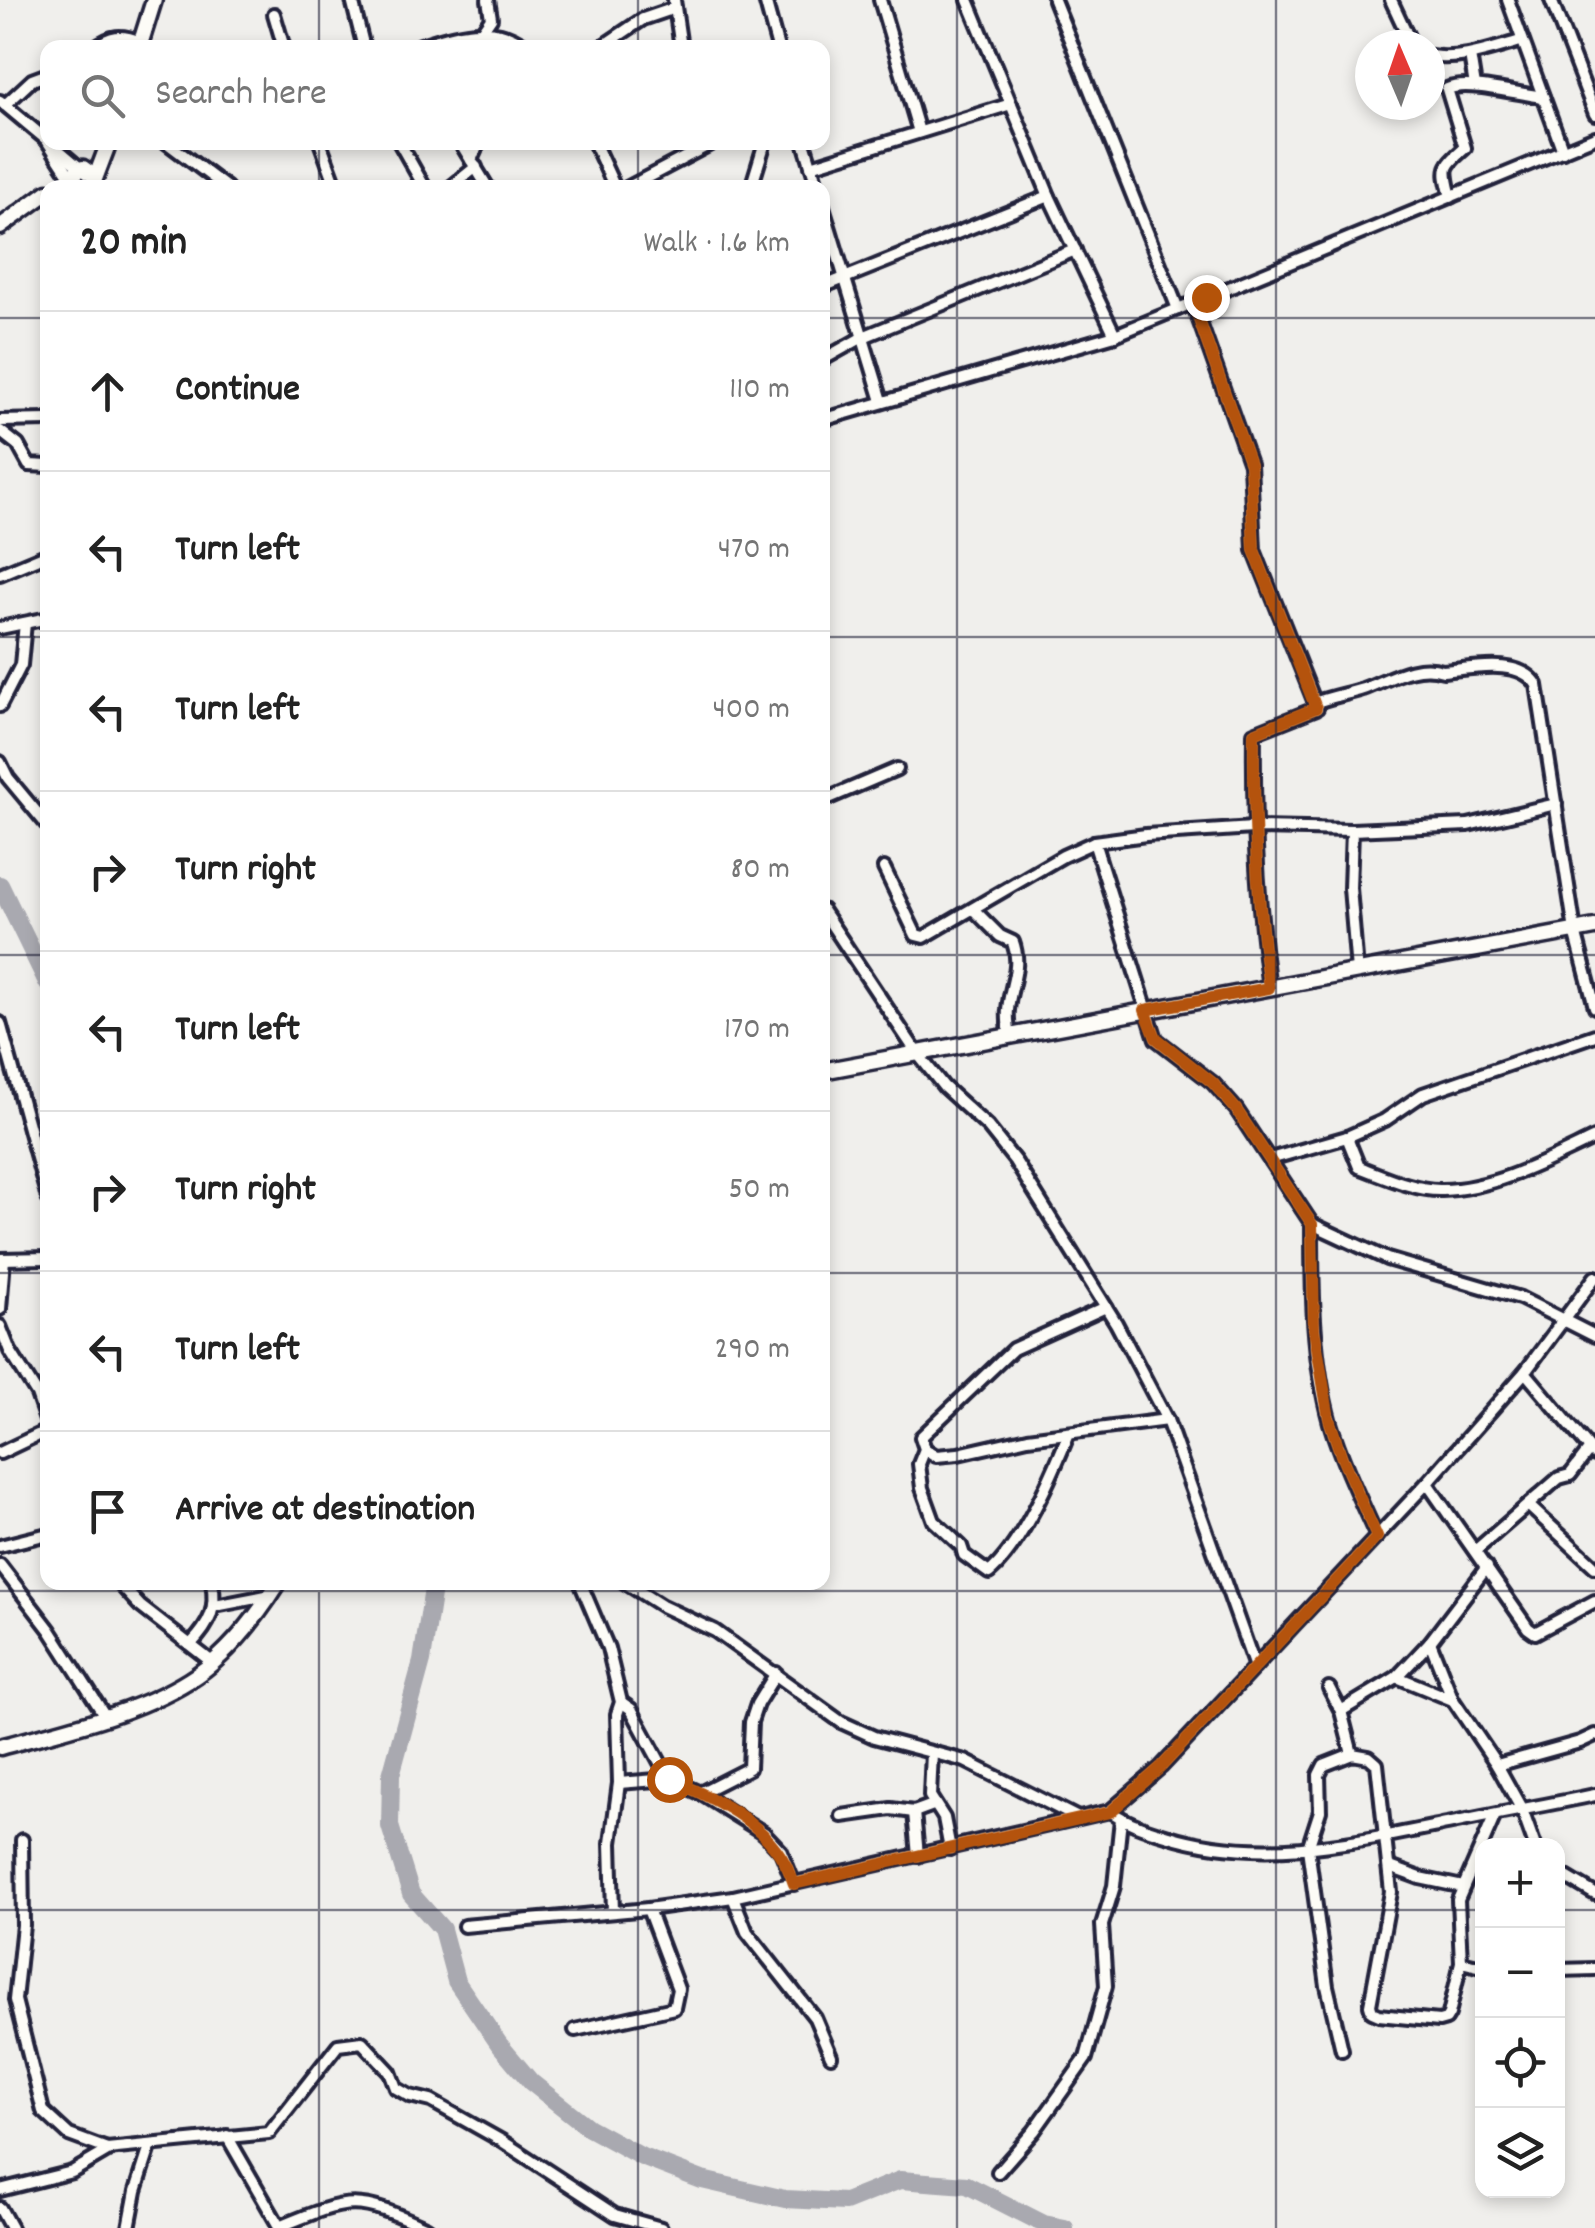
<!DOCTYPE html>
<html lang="en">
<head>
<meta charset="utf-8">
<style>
	:root { --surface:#fff; --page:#f6f6f6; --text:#222; --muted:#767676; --line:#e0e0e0 }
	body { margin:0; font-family:Dekko,sans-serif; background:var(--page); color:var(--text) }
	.controls { position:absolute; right:30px; bottom:30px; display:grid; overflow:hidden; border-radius:20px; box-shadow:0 5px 15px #0003 }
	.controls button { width:90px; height:90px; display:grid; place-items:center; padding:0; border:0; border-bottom:2px solid var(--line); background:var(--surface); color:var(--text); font:50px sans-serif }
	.compass { position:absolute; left:1355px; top:30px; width:90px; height:90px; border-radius:50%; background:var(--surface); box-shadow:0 5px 15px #0003; rotate:358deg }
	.stop { position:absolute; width:30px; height:30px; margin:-22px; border:8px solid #b45309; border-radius:50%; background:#fff }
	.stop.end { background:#b45309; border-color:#fff; box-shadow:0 2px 10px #0008 }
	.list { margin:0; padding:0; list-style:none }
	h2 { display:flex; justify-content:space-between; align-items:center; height:130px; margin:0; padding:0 40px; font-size:42px }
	h2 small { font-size:32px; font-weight:400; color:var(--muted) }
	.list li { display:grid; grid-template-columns:65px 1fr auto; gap:30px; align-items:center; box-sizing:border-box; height:160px; padding:0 40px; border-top:2px solid var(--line) }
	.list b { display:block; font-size:38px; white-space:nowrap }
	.list em { font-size:32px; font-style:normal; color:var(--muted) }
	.icon { flex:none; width:55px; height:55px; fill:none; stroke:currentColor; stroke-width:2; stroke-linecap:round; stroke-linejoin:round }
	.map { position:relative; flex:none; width:1595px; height:2228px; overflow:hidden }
	.search { position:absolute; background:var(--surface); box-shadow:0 5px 15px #0003; left:40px; top:40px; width:790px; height:110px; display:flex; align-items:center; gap:25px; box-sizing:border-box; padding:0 35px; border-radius:20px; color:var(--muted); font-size:38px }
	.panel { position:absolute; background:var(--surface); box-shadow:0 5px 15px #0003; left:40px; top:180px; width:790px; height:1410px; border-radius:20px }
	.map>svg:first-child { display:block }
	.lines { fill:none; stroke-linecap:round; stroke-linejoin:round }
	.river { stroke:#a9a9b0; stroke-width:18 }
	.street-casing { stroke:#22223b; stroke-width:18 }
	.secondary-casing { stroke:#22223b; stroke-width:21 }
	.street { stroke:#fdfcf7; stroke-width:10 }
	.secondary { stroke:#fdfcf7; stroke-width:14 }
	.route { stroke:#b45309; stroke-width:12 }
	.grid { fill:none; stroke:#22223b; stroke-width:2.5; stroke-opacity:0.55 }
</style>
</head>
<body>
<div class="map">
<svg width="1595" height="2228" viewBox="0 0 1595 2228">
	<rect width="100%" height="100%" fill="#f0efec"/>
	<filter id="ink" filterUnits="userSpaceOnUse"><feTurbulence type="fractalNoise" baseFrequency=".01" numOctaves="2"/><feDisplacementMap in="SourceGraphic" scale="20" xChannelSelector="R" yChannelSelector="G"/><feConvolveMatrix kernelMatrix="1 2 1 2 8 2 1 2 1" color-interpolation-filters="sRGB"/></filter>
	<g filter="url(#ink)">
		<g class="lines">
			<!-- river -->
			<g class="river">
				<polyline points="0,885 48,984"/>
				<polyline points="434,1582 422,1661 391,1775 390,1826 411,1894 442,1929 456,1981 499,2044 531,2082 589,2128 642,2157 702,2180 785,2199 845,2202 900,2180 967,2185 1044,2224 1065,2228"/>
			</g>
			<!-- street casing -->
			<g class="street-casing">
				<g id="street">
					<polyline points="352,0 364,48"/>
					<polyline points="674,0 681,48"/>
					<polyline points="765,0 778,48"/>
					<polyline points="880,0 919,132"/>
					<polyline points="968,0 1049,196 1115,335"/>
					<polyline points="1054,0 1178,309"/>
					<polyline points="1391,0 1412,45"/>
					<polyline points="1508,0 1563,151"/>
					<polyline points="1551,0 1595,114"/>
					<polyline points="274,14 284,48"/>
					<polyline points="482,31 491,18 488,0"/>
					<path d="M94 48C111 35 121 34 141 42"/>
					<path d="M412 48C449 36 494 19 528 48"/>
					<polyline points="600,48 643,19 675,8"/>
					<polyline points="1470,55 1475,86"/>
					<path d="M1430 56C1461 61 1491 49 1521 41"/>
					<polyline points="0,101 48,141"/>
					<polyline points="5,105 32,80 48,74"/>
					<polyline points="48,142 70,176"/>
					<polyline points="166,142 227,188"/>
					<polyline points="320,142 337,188"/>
					<polyline points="399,142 425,188"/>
					<polyline points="460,142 488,188"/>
					<polyline points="594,142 615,188"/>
					<polyline points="804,142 818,188"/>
					<polyline points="54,146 80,168"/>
					<polyline points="471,160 479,142"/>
					<polyline points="811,166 1011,104"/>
					<polyline points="450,188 476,167"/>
					<polyline points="627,188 714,142"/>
					<polyline points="751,188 765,142"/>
					<path d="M1451 197C1444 168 1442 168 1465 148L1447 89C1467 80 1518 94 1543 97"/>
					<polyline points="822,203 882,401"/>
					<polyline points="822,287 1049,196"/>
					<path d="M1193 303 1250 464 1254 550 1317 708 1254 733C1253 820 1257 903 1269 988"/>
					<polyline points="822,360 863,337 1075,250"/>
					<polyline points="822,420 1115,335 1595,137"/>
					<polyline points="0,421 48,420"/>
					<polyline points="0,431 18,445 29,465 48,466"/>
					<polyline points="0,574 48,554"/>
					<polyline points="0,628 48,618"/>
					<path d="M1314 703C1330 697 1347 694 1363 689 1388 680 1414 662 1443 671 1470 669 1520 657 1537 685L1575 931 1595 1007"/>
					<polyline points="0,706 21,665 25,623"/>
					<polyline points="0,762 8,778 48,826"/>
					<polyline points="822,801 897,769"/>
					<polyline points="1352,830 1350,888 1357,971"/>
					<polyline points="1094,842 1156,1039 1213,1083 1236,1109 1312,1224 1387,1259 1520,1298 1595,1336"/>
					<polyline points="884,868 916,935 924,937 1063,856 1094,842 1146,835 1253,828 1352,830 1468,825 1556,804"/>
					<polyline points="822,910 917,1053 944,1087 988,1127 1015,1161 1116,1323 1167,1420 1255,1667"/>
					<path d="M974 910 1000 936 1013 942C1022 967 1010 985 1008 1010 1007 1018 1009 1027 1009 1036"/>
					<polyline points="0,1023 48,1198"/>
					<path d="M1347 1137 1359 1167C1383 1176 1416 1191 1442 1190 1495 1189 1548 1160 1595 1138"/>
					<polyline points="1270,1159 1347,1137 1385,1120 1423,1094 1595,1035"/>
					<path d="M1312 1224C1312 1290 1312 1358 1330 1423 1342 1462 1360 1499 1377 1537"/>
					<polyline points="1,1259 48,1258"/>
					<polyline points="0,1309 4,1259"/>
					<polyline points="0,1326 10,1351 37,1394 48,1426"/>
					<polyline points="1525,1372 1595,1455"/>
					<path d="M1069 1433C1053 1473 1022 1545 989 1573L964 1555 961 1546 934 1521 922 1488 919 1464 925 1449 921 1437 1013 1349 1106 1307"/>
					<polyline points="925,1449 936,1456 958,1454 1028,1438 1167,1420"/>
					<polyline points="0,1453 48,1430"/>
					<polyline points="1427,1483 1528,1628 1535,1633 1595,1601"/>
					<polyline points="1529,1506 1595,1567"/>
					<polyline points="0,1546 48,1534"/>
					<polyline points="1475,1551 1559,1478 1570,1475 1590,1449"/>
					<polyline points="0,1565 50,1630 105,1716"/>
					<polyline points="118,1582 140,1606 212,1662"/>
					<polyline points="580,1582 608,1648 621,1702 617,1714 619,1783 611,1843 613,1912"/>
					<polyline points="624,1582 662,1606 715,1631 841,1722 874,1737 965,1761 1076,1817"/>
					<polyline points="215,1606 271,1595"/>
					<polyline points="1430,1642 1453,1700 1497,1765 1522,1810 1535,1846"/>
					<path d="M191 1644C210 1624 217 1609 212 1582"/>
					<polyline points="1397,1677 1453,1700"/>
					<polyline points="1329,1688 1341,1711 1352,1754"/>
					<polyline points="621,1702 631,1709 669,1779"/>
					<polyline points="1341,1711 1397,1677 1430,1642 1487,1567"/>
					<polyline points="932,1753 930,1796 944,1818 950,1849"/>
					<polyline points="1497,1765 1580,1742 1595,1735"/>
					<polyline points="619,1783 669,1779 700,1793 764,1833 781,1851 794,1884"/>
					<polyline points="700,1793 749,1768 751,1722 757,1704 776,1673"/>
					<path d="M1110 1811C1127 1823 1146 1829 1166 1835 1261 1865 1357 1842 1452 1823 1500 1813 1547 1805 1595 1795"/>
					<polyline points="914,1812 918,1856"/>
					<polyline points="842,1816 891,1809 914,1812 933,1805"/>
					<polyline points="22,1840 23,1925 15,2000 43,2111 69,2135 107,2149 269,2133 338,2045 362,2042 390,2072 396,2088 410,2096 431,2101 502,2141 615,2215 661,2228"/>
					<polyline points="1390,1867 1420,1878 1463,1887"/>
					<polyline points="1558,1872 1595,1894"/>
					<polyline points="733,1897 747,1932 815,2018 831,2056"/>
					<polyline points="464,1926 648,1909 733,1897 1110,1811 1161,1767 1427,1483 1525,1372 1595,1277"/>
					<polyline points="1461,1962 1482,1967"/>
					<polyline points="1558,1970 1595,1969"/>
					<polyline points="575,2030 674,2008 678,1989 648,1909"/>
					<polyline points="1342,2050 1327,1986 1308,1848 1320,1811 1319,1775 1324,1765 1352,1754 1369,1757 1377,1764 1391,1892 1370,2005 1372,2012 1379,2015 1439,2021 1446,2019 1449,2014 1461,1962 1458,1900 1495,1815"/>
					<polyline points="227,2136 280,2228"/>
					<polyline points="998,2172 1034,2131 1086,2058 1106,1986 1102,1925 1114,1886 1121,1819"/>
					<polyline points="0,2190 72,2172 111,2149"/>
					<polyline points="0,2208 11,2228"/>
					<path d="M279 2227C351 2197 356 2196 427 2228"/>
					<polyline points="129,2228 136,2191 150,2147"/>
				</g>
			</g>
			<!-- secondary casing -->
			<g class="secondary-casing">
				<g id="secondary">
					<polyline points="139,48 154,0"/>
					<polyline points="95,179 109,142"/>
					<polyline points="72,188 70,176 83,168 94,176 93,188"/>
					<polyline points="0,227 48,192"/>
					<polyline points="822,1071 1595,927"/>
					<path d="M0 1747C62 1730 144 1712 197 1675 231 1651 257 1617 279 1582"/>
				</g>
			</g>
			<!-- street -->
			<use href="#street" class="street"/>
			<!-- secondary -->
			<use href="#secondary" class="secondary"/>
		</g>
	</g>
	<g class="lines" filter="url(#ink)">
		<!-- route -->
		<path class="route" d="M669 1779C722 1802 775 1826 794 1884L1110 1812 1161 1767 1377 1537 1342 1458 1329 1419 1314 1329 1312 1224 1236 1109 1213 1083 1156 1038 1145 1010 1269 988C1257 902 1253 820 1254 733L1316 708 1254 550 1250 464 1193 303 1206 297"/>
	</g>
	<!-- grid -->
	<path class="grid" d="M319 0V48M638 0V48M957 0V2228M1276 0V2228M319 142V188M638 142V188M0 318H48M822 318H1595M0 637H48M822 637H1595M0 955H48M822 955H1595M0 1273H48M822 1273H1595M319 1582V2228M638 1582V2228M0 1591H1595M0 1910H1482M1558 1910H1595"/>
</svg>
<div class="controls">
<button>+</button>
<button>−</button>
<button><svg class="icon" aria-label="locate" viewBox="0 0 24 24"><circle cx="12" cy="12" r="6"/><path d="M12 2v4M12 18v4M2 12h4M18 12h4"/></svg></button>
<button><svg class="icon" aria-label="layers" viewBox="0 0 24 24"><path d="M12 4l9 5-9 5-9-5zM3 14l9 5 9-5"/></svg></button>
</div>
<svg class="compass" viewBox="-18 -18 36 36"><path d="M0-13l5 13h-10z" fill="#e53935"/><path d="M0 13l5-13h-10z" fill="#767676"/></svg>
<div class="stop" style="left:669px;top:1779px"></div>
<div class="stop end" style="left:1206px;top:297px"></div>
<div class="search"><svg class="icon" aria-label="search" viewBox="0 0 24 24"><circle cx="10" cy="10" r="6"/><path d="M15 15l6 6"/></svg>Search here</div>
<section class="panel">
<h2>20 min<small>Walk · 1.6 km</small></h2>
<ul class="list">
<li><svg class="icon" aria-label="ahead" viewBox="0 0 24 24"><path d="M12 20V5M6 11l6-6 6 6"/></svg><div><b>Continue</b></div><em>110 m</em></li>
<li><svg class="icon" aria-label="left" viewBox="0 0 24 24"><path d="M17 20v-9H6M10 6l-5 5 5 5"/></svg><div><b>Turn left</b></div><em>470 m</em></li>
<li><svg class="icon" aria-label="left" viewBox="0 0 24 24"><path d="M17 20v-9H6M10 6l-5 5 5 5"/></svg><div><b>Turn left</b></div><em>400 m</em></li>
<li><svg class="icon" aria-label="right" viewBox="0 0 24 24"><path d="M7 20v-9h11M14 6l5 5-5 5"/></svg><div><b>Turn right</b></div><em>80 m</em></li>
<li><svg class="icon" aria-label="left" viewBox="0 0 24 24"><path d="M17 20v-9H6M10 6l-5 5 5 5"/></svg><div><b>Turn left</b></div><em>170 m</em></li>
<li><svg class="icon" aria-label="right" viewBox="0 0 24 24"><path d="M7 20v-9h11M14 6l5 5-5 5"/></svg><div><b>Turn right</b></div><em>50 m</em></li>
<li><svg class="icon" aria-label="left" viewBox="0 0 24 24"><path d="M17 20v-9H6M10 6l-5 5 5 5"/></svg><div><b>Turn left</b></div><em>290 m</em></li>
<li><svg class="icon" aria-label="arrive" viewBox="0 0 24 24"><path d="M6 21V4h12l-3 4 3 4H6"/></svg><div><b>Arrive at destination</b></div></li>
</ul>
</section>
</div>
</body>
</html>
